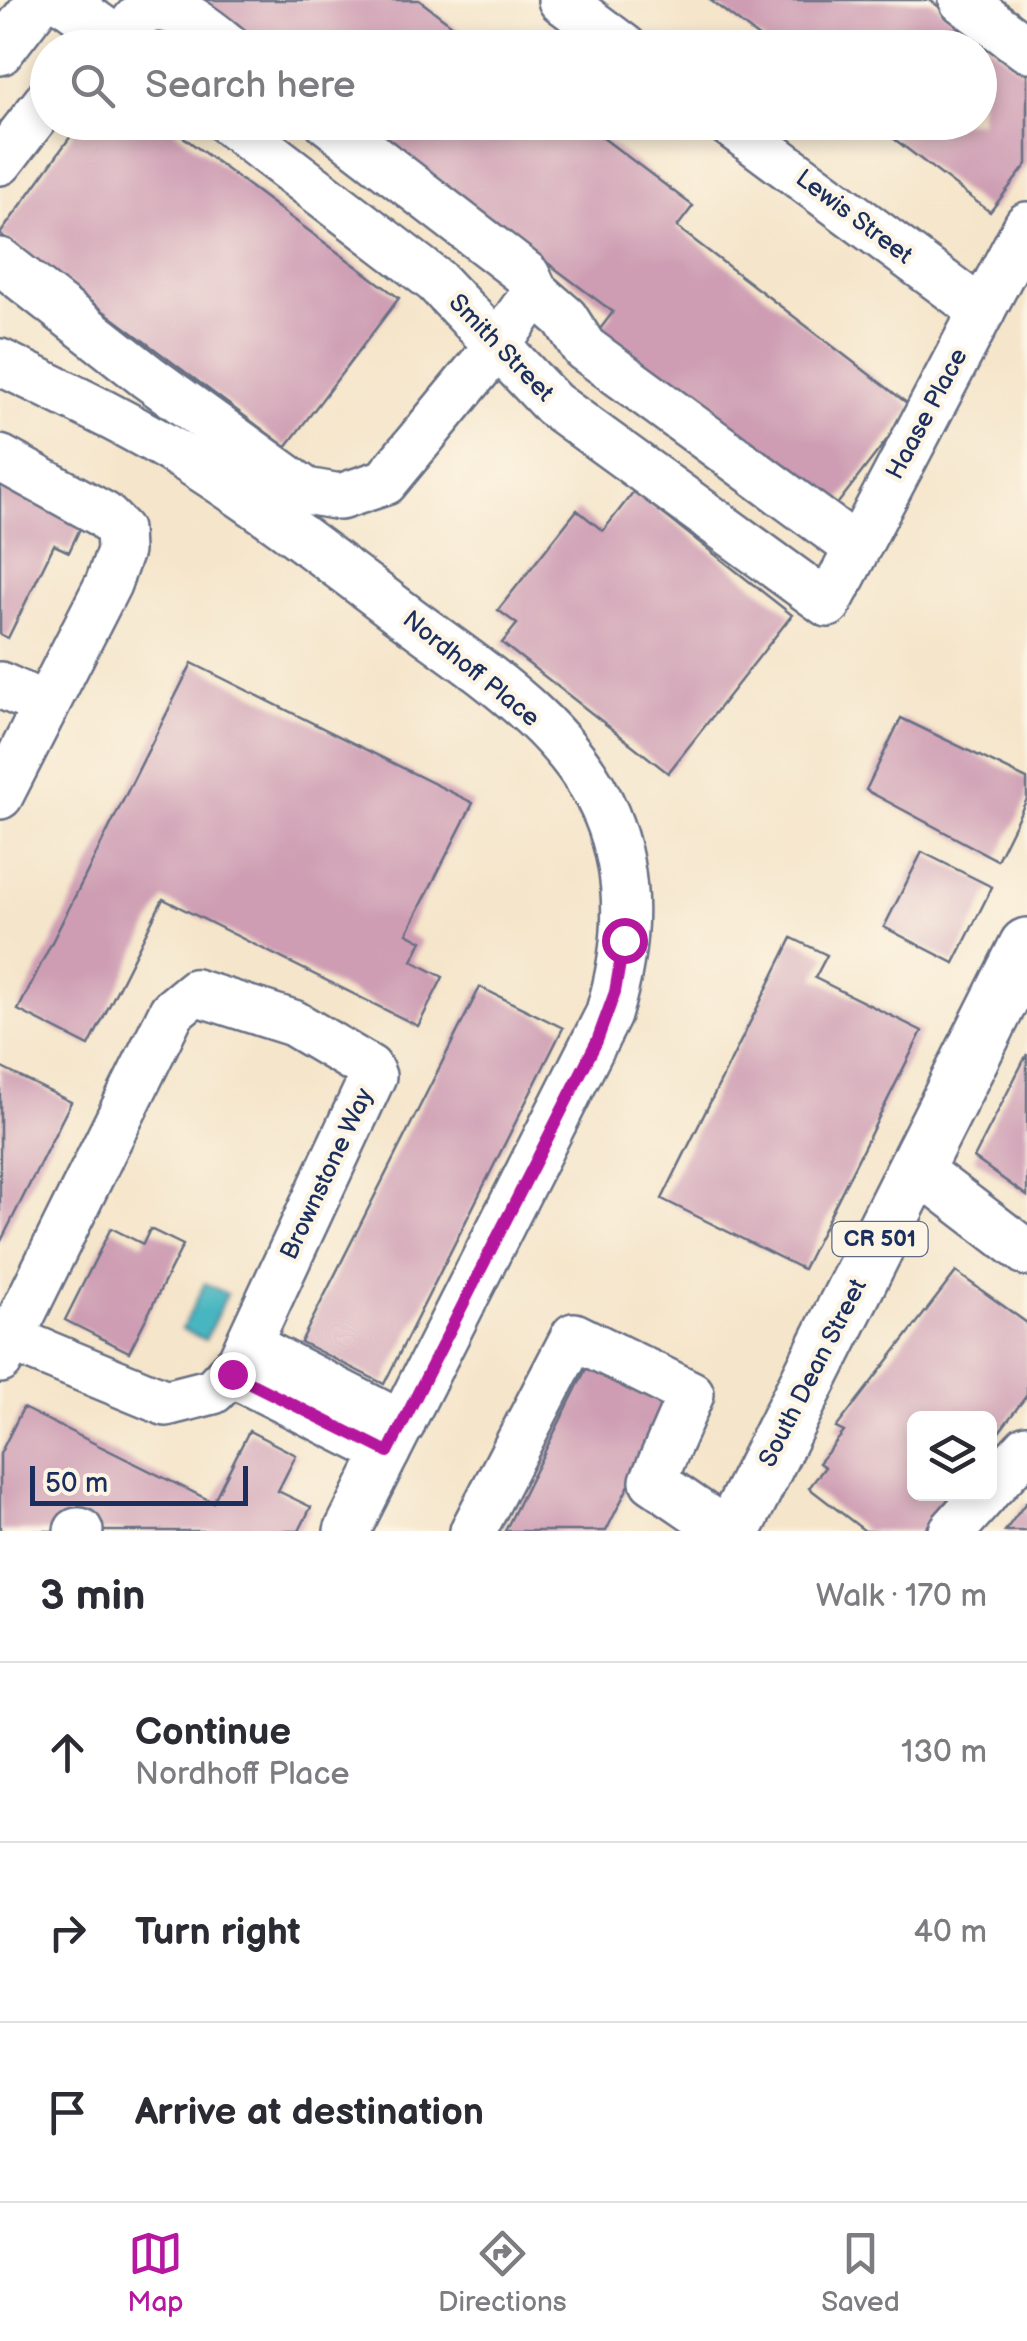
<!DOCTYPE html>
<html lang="en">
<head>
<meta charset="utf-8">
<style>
	:root { --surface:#fff; --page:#f2f2f3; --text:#2b2b33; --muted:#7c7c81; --line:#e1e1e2; --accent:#b5179e }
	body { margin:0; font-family:"Balsamiq Sans",sans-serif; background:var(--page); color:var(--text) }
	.controls { position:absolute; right:30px; bottom:30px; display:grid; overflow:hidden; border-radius:15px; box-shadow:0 5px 15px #0003 }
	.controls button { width:90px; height:90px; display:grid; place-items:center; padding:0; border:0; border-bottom:2px solid var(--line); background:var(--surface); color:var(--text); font:50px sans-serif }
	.scale { position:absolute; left:30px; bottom:25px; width:218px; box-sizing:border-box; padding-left:10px; border:5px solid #1b2f5e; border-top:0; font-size:28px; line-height:35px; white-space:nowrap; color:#1b2f5e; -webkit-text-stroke:8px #fcf5e5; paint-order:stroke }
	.stop { position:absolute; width:30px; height:30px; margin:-22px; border:8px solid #b5179e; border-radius:50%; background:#fff }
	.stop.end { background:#b5179e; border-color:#fff; box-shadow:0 2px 10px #0008 }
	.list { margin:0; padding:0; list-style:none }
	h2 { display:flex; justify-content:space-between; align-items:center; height:130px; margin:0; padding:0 40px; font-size:42px }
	h2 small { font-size:32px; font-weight:400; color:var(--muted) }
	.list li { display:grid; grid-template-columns:65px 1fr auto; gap:30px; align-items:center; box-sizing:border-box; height:180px; padding:0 40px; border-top:2px solid var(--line) }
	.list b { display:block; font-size:38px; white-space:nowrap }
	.list p { margin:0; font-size:32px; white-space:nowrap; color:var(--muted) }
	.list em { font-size:32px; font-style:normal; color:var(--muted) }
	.icon { flex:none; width:55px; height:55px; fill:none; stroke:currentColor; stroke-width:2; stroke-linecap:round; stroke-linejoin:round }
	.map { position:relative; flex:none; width:1027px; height:1531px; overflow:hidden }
	.search { position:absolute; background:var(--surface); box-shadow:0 5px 15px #0003; left:30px; right:30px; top:30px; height:110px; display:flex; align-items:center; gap:25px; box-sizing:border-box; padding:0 35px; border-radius:55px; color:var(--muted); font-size:38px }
	.sheet { height:670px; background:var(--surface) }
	nav { display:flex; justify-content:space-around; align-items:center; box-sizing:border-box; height:140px; border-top:2px solid var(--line); background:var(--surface); font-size:28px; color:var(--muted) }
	nav a { display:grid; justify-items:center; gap:5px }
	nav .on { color:var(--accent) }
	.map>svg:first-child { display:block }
	.water { fill:#47b6c0; stroke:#31728f; stroke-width:2.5 }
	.building { fill:#ce9db3 }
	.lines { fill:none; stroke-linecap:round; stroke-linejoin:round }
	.minor-casing { stroke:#676f84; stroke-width:50 }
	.major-casing { stroke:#676f84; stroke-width:60 }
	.minor { stroke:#fff; stroke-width:45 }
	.major { stroke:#fff; stroke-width:55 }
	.route { stroke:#b5179e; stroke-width:12 }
	.labels { text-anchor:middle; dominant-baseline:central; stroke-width:9; stroke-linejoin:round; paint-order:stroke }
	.shield { fill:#fcf5e5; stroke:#5e6a86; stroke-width:2.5 }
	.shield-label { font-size:22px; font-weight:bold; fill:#1b2f5e }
	.street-label { font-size:25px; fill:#1b2f5e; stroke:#fcf5e5 }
</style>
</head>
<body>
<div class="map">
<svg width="1027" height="1531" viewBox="0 0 1027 1531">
	<rect width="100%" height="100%" fill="#fcf5e5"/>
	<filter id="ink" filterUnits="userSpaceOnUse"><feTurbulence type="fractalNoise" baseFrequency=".01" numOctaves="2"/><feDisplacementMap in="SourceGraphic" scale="20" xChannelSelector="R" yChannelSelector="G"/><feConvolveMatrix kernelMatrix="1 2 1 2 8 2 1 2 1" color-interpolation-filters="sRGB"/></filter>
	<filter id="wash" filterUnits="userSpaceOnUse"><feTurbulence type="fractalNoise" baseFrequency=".0048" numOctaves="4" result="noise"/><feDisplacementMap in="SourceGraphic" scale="40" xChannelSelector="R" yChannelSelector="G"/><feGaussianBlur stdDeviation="2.25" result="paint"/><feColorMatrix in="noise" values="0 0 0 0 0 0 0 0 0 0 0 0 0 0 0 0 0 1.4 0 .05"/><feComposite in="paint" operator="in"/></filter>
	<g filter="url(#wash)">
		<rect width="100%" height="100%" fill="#f5e5ca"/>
		<!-- water -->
		<polygon class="water" points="205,1283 227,1294 205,1340 182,1329"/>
		<g id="blocks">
			<!-- building -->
			<g class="building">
				<polygon points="197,0 419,0 482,48 260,48"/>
				<polygon points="710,0 930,0 1027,74 1027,164 990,212 872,122 980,122 980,48 773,48"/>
				<polygon points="81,122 163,122 399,298 286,447 0,234"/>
				<polygon points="360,122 582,122 693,206 677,227 912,407 832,511 597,333 613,312"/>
				<polygon points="0,484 82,524 69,552 54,545 8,638 0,634"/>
				<polygon points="634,491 792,615 668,773 502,643 517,624 498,610 577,510 603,531"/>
				<polygon points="192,663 473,803 407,933 422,941 412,961 443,977 418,1026 163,899 89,1046 18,1010"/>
				<polygon points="901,718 1027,779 1027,799 997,860 866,790"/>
				<polygon points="922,852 992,887 954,963 884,927"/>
				<polygon points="792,938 827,955 815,978 922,1031 803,1269 662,1199"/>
				<polygon points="480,987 563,1028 384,1384 301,1342"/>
				<polygon points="1027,1054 1027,1196 974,1158"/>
				<polygon points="0,1067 71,1102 0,1243"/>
				<polygon points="111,1228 143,1244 150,1229 183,1245 129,1352 65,1320"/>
				<polygon points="956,1272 1027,1323 1027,1395 990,1444 990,1418 914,1418 914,1494 952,1494 924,1531 865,1531 809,1488 825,1467 819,1463 844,1432 836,1428"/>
				<polygon points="593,1355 679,1398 645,1453 606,1531 505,1531"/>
				<polygon points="23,1408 213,1502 249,1431 296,1455 278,1491 311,1507 299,1531 0,1531 0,1454"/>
				<polygon points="1027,1501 1027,1531 1005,1531"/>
			</g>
		</g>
	</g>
	<g filter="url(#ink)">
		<use href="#blocks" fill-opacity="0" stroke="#676f84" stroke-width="2.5"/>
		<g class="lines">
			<!-- minor casing -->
			<g class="minor-casing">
				<g id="minor">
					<polyline points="63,0 129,48"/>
					<polyline points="561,0 625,48"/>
					<polyline points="962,0 1027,49"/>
					<path d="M121 41C128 32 136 16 146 11 175 0 208 31 230 48"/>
					<polyline points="0,52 40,0"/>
					<polyline points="228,122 436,281 553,404 828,604 1027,225"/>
					<polyline points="328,122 527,275 535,292 565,318 584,348 857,548"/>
					<polyline points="727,122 982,311"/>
					<polyline points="0,162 48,100"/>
					<polyline points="0,261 148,377 306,491 340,497 385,482 498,345 535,292"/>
					<path d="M0 362C63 393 128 423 188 460 265 508 337 565 409 619 482 673 569 727 606 814 633 879 628 949 608 1015L347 1531"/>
					<polyline points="0,458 104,515 119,530 120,551 108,584 0,796"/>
					<polyline points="0,685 45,705"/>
					<polyline points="916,1168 1027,1253"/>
					<polyline points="248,1345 402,1424"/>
					<polyline points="0,1360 172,1011 195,992 293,1023 369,1068 373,1076 240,1362 213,1391 166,1403 11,1339"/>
					<polyline points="232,1374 387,1452"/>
					<polyline points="990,1488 1027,1448"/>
					<polyline points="77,1531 80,1531"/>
					<polyline points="473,1531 574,1336 691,1394 653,1481 726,1531"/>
					<polyline points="952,1531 985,1494"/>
				</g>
			</g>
			<!-- major casing -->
			<g class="major-casing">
				<polyline id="major" points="733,1531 1027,946"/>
			</g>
			<!-- minor -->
			<use href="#minor" class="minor"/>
			<!-- major -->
			<use href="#major" class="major"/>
		</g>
	</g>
	<g class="lines" filter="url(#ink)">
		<!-- route -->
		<polyline class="route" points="232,1374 388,1452 597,1041 615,992 624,940"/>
	</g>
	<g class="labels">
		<!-- shield labels -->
		<rect class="shield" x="832.5" y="1222" width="95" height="34" rx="8"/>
		<g class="shield-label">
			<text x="880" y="1239">CR 501</text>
		</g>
		<!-- street labels -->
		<g class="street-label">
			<text transform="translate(854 217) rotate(37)">Lewis Street</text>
			<text transform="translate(501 348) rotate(46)">Smith Street</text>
			<text transform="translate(927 414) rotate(-62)">Haase Place</text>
			<text transform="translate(471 669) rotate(39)">Nordhoff Place</text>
			<text transform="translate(327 1174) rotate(-65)">Brownstone Way</text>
			<text transform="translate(813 1373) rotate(-63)">South Dean Street</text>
		</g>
	</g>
</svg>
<div class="controls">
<button><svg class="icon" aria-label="layers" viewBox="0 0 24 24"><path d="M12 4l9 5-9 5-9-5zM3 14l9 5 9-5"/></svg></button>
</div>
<div class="scale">50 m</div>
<div class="stop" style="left:624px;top:940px"></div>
<div class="stop end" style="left:232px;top:1374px"></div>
<div class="search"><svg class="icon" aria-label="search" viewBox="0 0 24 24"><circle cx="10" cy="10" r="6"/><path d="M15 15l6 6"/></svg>Search here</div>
</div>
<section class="sheet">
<h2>3 min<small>Walk · 170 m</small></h2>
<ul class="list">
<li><svg class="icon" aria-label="ahead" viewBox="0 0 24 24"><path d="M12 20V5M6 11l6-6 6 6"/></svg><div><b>Continue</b><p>Nordhoff Place</p></div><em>130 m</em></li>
<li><svg class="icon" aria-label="right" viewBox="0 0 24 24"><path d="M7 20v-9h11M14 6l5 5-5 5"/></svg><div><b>Turn right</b></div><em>40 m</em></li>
<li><svg class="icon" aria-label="arrive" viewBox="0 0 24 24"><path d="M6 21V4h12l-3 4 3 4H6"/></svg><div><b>Arrive at destination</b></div></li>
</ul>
</section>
<nav>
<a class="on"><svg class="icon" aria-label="map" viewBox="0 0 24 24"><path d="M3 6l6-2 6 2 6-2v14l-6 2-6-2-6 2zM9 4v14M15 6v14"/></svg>Map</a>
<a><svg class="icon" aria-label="directions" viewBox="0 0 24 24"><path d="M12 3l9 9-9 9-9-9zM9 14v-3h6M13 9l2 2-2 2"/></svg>Directions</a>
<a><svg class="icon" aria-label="saved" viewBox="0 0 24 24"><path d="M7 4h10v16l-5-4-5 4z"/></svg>Saved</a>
</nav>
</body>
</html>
